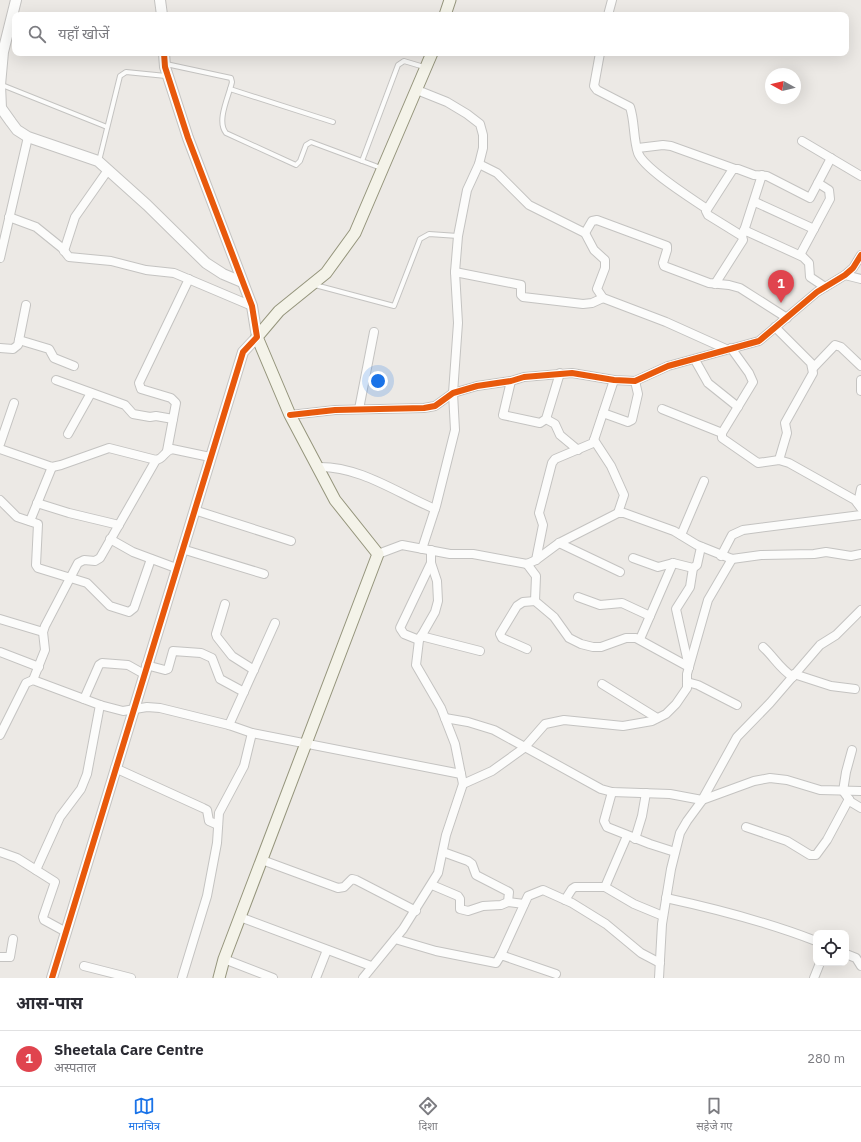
<!DOCTYPE html>
<html lang="hi">
<head>
<meta charset="utf-8">
<style>
	:root { --surface:#fff; --page:#f7f7f7; --text:#2b2b33; --muted:#7c7c81; --line:#e1e1e2; --accent:#1a73e8 }
	body { margin:0; font-family:"IBM Plex Sans","Noto Sans Devanagari",sans-serif; background:var(--page); color:var(--text) }
	.controls { position:absolute; right:12px; bottom:12px; display:grid; overflow:hidden; border-radius:8px; box-shadow:0 4px 16px #0002 }
	.controls button { width:36px; height:36px; display:grid; place-items:center; padding:0; border:0; border-bottom:1px solid var(--line); background:var(--surface); color:var(--text); font:20px sans-serif }
	.compass { position:absolute; left:765px; top:68px; width:36px; height:36px; border-radius:50%; background:var(--surface); box-shadow:0 4px 16px #0002; rotate:278deg }
	.you { position:absolute; left:378px; top:381px; width:14px; height:14px; margin:-10px; border:3px solid #fff; border-radius:50%; background:#1a73e8; box-shadow:0 0 0 6px #1a73e833 }
	.badge { display:grid; place-items:center; width:26px; height:26px; border-radius:50%; background:var(--accent); color:#fff; font-size:13px; font-weight:700 }
	.pin { position:absolute; translate:-50% -33px; filter:drop-shadow(0 1px 2px #0008) }
	.pin::after { content:''; position:absolute; top:21px; width:14px; height:12px; background:inherit; clip-path:polygon(0 0,100% 0,50% 100%) }
	.list { margin:0; padding:0; list-style:none }
	h2 { display:flex; justify-content:space-between; align-items:center; height:52px; margin:0; padding:0 16px; font-size:17px }
	h2 small { font-size:13px; font-weight:400; color:var(--muted) }
	.list li { display:grid; grid-template-columns:26px 1fr auto; gap:12px; align-items:center; box-sizing:border-box; height:56px; padding:0 16px; border-top:1px solid var(--line) }
	.list b { display:block; font-size:15px; white-space:nowrap }
	.list p { margin:0; font-size:13px; white-space:nowrap; color:var(--muted) }
	.list em { font-size:13px; font-style:normal; color:var(--muted) }
	.icon { flex:none; width:22px; height:22px; fill:none; stroke:currentColor; stroke-width:2; stroke-linecap:round; stroke-linejoin:round }
	.map { position:relative; flex:none; width:861px; height:978px; overflow:hidden }
	.search { position:absolute; background:var(--surface); box-shadow:0 4px 16px #0002; left:12px; right:12px; top:12px; height:44px; display:flex; align-items:center; gap:10px; box-sizing:border-box; padding:0 14px; border-radius:8px; color:var(--muted); font-size:15px }
	.sheet { height:108px; background:var(--surface) }
	nav { display:flex; justify-content:space-around; align-items:center; box-sizing:border-box; height:56px; border-top:1px solid var(--line); background:var(--surface); font-size:11px; color:var(--muted) }
	nav a { display:grid; justify-items:center; gap:2px }
	nav .on { color:var(--accent) }
	.map>svg:first-child { display:block }
	.lines { fill:none; stroke-linecap:round; stroke-linejoin:round }
	.service-casing { stroke:#c4c3c1; stroke-width:6 }
	.minor-casing { stroke:#c4c3c1; stroke-width:10 }
	.tertiary-casing { stroke:#c4c3c1; stroke-width:12 }
	.secondary-casing { stroke:#95957c; stroke-width:13 }
	.service { stroke:#fcfcfb; stroke-width:4 }
	.minor { stroke:#fcfcfb; stroke-width:8 }
	.tertiary { stroke:#fcfcfb; stroke-width:10 }
	.secondary { stroke:#f4f3e9; stroke-width:11 }
	.cycleway-casing { stroke:#fff; stroke-width:8 }
	.cycleway { stroke:#e8590c; stroke-width:6 }
</style>
</head>
<body>
<div class="map">
<svg width="861" height="978" viewBox="0 0 861 978">
	<rect width="100%" height="100%" fill="#ece9e5"/>
	<g class="lines">
		<!-- service casing -->
		<g class="service-casing">
			<g id="service">
				<path d="M166 64 231 78 232 82C229 96 216 121 226 133L296 165 300 161 306 145 311 142 381 168"/>
				<polyline points="2,85 107,127"/>
				<polyline points="230,89 333,122"/>
				<polyline points="99,161 120,76 126,72 166,76"/>
				<polyline points="362,161 398,65 404,61 424,67"/>
				<polyline points="315,285 394,306 420,239 429,234 458,236"/>
			</g>
		</g>
		<!-- minor casing -->
		<g class="minor-casing">
			<g id="minor">
				<polyline points="608,15 612,0"/>
				<path d="M600 53 594 86 597 90 630 107C635 122 633 138 638 153 644 169 691 198 707 209"/>
				<polyline points="417,90 447,102 467,114 480,124 483,135 483,148 479,164 467,190 458,236 455,272 458,323 453,393 455,430 436,506 422,549"/>
				<polyline points="802,141 861,176"/>
				<polyline points="638,148 663,145 671,146 735,169"/>
				<polyline points="479,164 497,173 529,205 585,233 594,250 605,260 605,268 597,289 603,298 666,322 726,349"/>
				<polyline points="755,202 814,229"/>
				<polyline points="9,217 36,227 62,248 69,257 111,261 146,270 174,273 252,306"/>
				<polyline points="744,230 803,257 809,263 810,277 825,287"/>
				<polyline points="585,233 592,221 597,220 667,246 667,250 663,263 664,266 709,283 729,285 740,288 787,318"/>
				<polyline points="743,234 762,175"/>
				<polyline points="64,251 75,217 108,170"/>
				<polyline points="800,255 830,199 829,190 818,183"/>
				<polyline points="0,258 28,137"/>
				<polyline points="455,272 521,285 521,295 523,297 583,304 592,303 603,298"/>
				<polyline points="845,275 861,279"/>
				<polyline points="715,284 743,240 742,236 708,215 706,211 733,169 738,169 754,175 767,176 810,198 831,158"/>
				<polyline points="775,327 811,363 813,373 785,423 787,433 779,460"/>
				<polyline points="19,340 49,349 54,358 74,366"/>
				<polyline points="0,348 13,349 18,345 26,305"/>
				<polyline points="731,348 749,373 753,382 722,433 722,438 758,463 779,460 789,463 855,500 861,508"/>
				<polyline points="695,360 708,383 738,407"/>
				<polyline points="813,368 835,345 841,347 861,366"/>
				<polyline points="56,380 125,405 133,414 150,417 156,416 173,419"/>
				<polyline points="861,380 861,391"/>
				<polyline points="511,381 503,415 540,423 546,419 560,373"/>
				<polyline points="359,409 374,332"/>
				<polyline points="662,409 722,433"/>
				<polyline points="603,413 628,422 632,420 638,394 635,381"/>
				<polyline points="290,415 335,410 424,408 435,406 453,393 477,386 511,381 524,377 572,373 614,380 635,381 668,366 759,341 817,292 845,275 853,268 861,255"/>
				<polyline points="546,419 555,424 560,435 578,450"/>
				<polyline points="68,434 91,393"/>
				<polyline points="594,440 611,466 624,495 618,513"/>
				<polyline points="0,444 14,403"/>
				<path d="M0 449 52 467 61 465 109 448 156 460C164 459 164 451 172 449L210 457"/>
				<polyline points="167,451 176,403 171,398 141,389 139,383 189,279"/>
				<path d="M318 467C360 466 397 493 435 509"/>
				<polyline points="0,500 17,517 38,524 36,565 38,568 87,583 110,606 129,612 134,608 151,559"/>
				<polyline points="37,503 69,513 119,525"/>
				<polyline points="858,503 861,489"/>
				<polyline points="194,510 291,541"/>
				<polyline points="30,521 52,467"/>
				<polyline points="681,535 704,481"/>
				<polyline points="110,539 133,552 176,568"/>
				<polyline points="559,543 620,572"/>
				<polyline points="182,549 264,574"/>
				<polyline points="378,554 402,545 450,554 473,554 527,564 536,560 559,543 618,513 624,513 674,531 697,545 732,559 761,555 814,554 826,552 851,556 861,554"/>
				<polyline points="721,556 732,535 743,530 861,515"/>
				<polyline points="633,558 658,567 673,563 693,568 697,565 701,547"/>
				<polyline points="536,560 543,525 539,513 552,463 555,459 593,443 614,380"/>
				<polyline points="527,564 536,576 535,601 554,617 569,638 581,644 593,647 601,647 626,638 636,638 689,667"/>
				<polyline points="578,597 600,605 622,603 650,616"/>
				<polyline points="225,604 216,634 217,637 232,656 254,670"/>
				<polyline points="0,619 43,632"/>
				<polyline points="421,636 480,651"/>
				<polyline points="640,639 673,563"/>
				<polyline points="419,640 404,634 400,628 431,563"/>
				<path d="M763 647C774 657 780 669 793 677"/>
				<polyline points="527,649 502,638 500,634 517,606 523,602 535,601"/>
				<polyline points="0,652 39,667"/>
				<polyline points="146,665 165,670 168,669 173,651 201,653 212,658 220,679 244,692"/>
				<polyline points="689,667 676,609 690,587 693,568"/>
				<polyline points="794,674 831,686 855,689"/>
				<polyline points="33,680 45,650 43,632 45,626 78,563 84,560 95,561 100,558 156,460"/>
				<polyline points="687,682 698,685 737,705"/>
				<polyline points="602,684 657,718"/>
				<polyline points="84,699 99,665 102,663 128,665 144,674"/>
				<polyline points="445,718 468,722 494,730 601,789 612,792 670,794 702,800 754,781 770,778 787,780 820,790 861,791"/>
				<polyline points="229,725 275,623"/>
				<polyline points="0,735 26,683 33,680 100,705 123,711 147,707 160,708 229,725 252,733 461,774"/>
				<polyline points="852,750 846,772 843,791 851,802 861,808"/>
				<polyline points="115,768 203,808 207,810 209,821 218,825"/>
				<polyline points="463,784 492,771 524,748 545,724 564,720 623,726 652,721 666,714 676,704 687,688 687,674 708,600 732,559"/>
				<polyline points="612,792 604,821 607,827 650,844 675,852"/>
				<polyline points="746,827 787,841 810,855 816,855 827,840 849,799"/>
				<polyline points="627,836 605,887 634,904 663,916"/>
				<polyline points="635,839 642,816 646,793"/>
				<polyline points="0,852 17,858 55,882 43,917 44,920 66,932"/>
				<polyline points="443,852 468,861 472,864 476,875 509,892 508,902"/>
				<polyline points="262,860 338,888 344,887 352,879 356,880 416,911"/>
				<polyline points="36,870 60,817 81,789 87,774 100,705"/>
				<polyline points="432,885 458,896 460,899 460,909 468,911 483,906 501,905 508,902 524,904"/>
				<path d="M666 898C717 909 767 922 816 941"/>
				<polyline points="565,900 572,889 575,887 605,887"/>
				<polyline points="240,917 371,966"/>
				<polyline points="395,939 436,951 496,963 501,955 556,974"/>
				<polyline points="846,954 856,958 861,966"/>
				<polyline points="501,955 528,896 543,890 572,903 606,924 641,953 660,963"/>
				<polyline points="0,957 10,957 13,939"/>
				<polyline points="224,959 273,978"/>
				<polyline points="84,966 131,978"/>
				<polyline points="182,978 207,896 217,843 219,813 244,766 252,733"/>
				<polyline points="316,978 327,950"/>
				<polyline points="363,978 403,929 438,873 446,835 463,784 455,744 441,708 416,665 419,640 435,612 438,601 437,581 431,563 431,550"/>
				<polyline points="659,978 662,924 671,869 680,833 687,821 701,802 737,737 770,703 820,645 836,635 861,610"/>
				<polyline points="814,978 820,963"/>
			</g>
		</g>
		<!-- tertiary casing -->
		<g class="tertiary-casing">
			<g id="tertiary">
				<polyline points="16,0 3,52 0,85 1,108 11,122 17,130 28,137 98,161 147,205 206,263 223,274 242,282"/>
				<polyline points="160,0 162,15"/>
				<polyline points="52,978 243,352 257,337 252,306 188,138 165,67 164,53"/>
			</g>
		</g>
		<!-- secondary casing -->
		<g class="secondary-casing">
			<g id="secondary">
				<polyline points="445,15 450,0"/>
				<polyline points="219,978 224,959 378,554 335,500 290,415 257,337 279,311 326,273 355,233 432,53"/>
			</g>
		</g>
		<!-- service -->
		<use href="#service" class="service"/>
		<!-- minor -->
		<use href="#minor" class="minor"/>
		<!-- tertiary -->
		<use href="#tertiary" class="tertiary"/>
		<!-- secondary -->
		<use href="#secondary" class="secondary"/>
		<!-- cycleway casing -->
		<g class="cycleway-casing">
			<g id="cycleway">
				<polyline points="290,415 335,410 424,408 435,406 453,393 477,386 511,381 524,377 572,373 614,380 635,381 668,366 759,341 817,292 845,275 853,268 861,255"/>
				<polyline points="52,978 243,352 257,337 252,306 188,138 165,67 164,53"/>
			</g>
		</g>
		<!-- cycleway -->
		<use href="#cycleway" class="cycleway"/>
	</g>
</svg>
<div class="controls">
<button><svg class="icon" aria-label="locate" viewBox="0 0 24 24"><circle cx="12" cy="12" r="6"/><path d="M12 2v4M12 18v4M2 12h4M18 12h4"/></svg></button>
</div>
<svg class="compass" viewBox="-18 -18 36 36"><path d="M0-13l5 13h-10z" fill="#e53935"/><path d="M0 13l5-13h-10z" fill="#7c7c81"/></svg>
<div class="you"></div>
<div class="pin badge" style="left:781px;top:303px;background:#e0444e">1</div>
<div class="search"><svg class="icon" aria-label="search" viewBox="0 0 24 24"><circle cx="10" cy="10" r="6"/><path d="M15 15l6 6"/></svg>यहाँ खोजें</div>
</div>
<section class="sheet">
<h2>आस-पास<small></small></h2>
<ul class="list">
<li><span class="badge" style="background:#e0444e">1</span><div><b>Sheetala Care Centre</b><p>अस्पताल</p></div><em>280 m</em></li>
</ul>
</section>
<nav>
<a class="on"><svg class="icon" aria-label="map" viewBox="0 0 24 24"><path d="M3 6l6-2 6 2 6-2v14l-6 2-6-2-6 2zM9 4v14M15 6v14"/></svg>मानचित्र</a>
<a><svg class="icon" aria-label="directions" viewBox="0 0 24 24"><path d="M12 3l9 9-9 9-9-9zM9 14v-3h6M13 9l2 2-2 2"/></svg>दिशा</a>
<a><svg class="icon" aria-label="saved" viewBox="0 0 24 24"><path d="M7 4h10v16l-5-4-5 4z"/></svg>सहेजे गए</a>
</nav>
</body>
</html>
